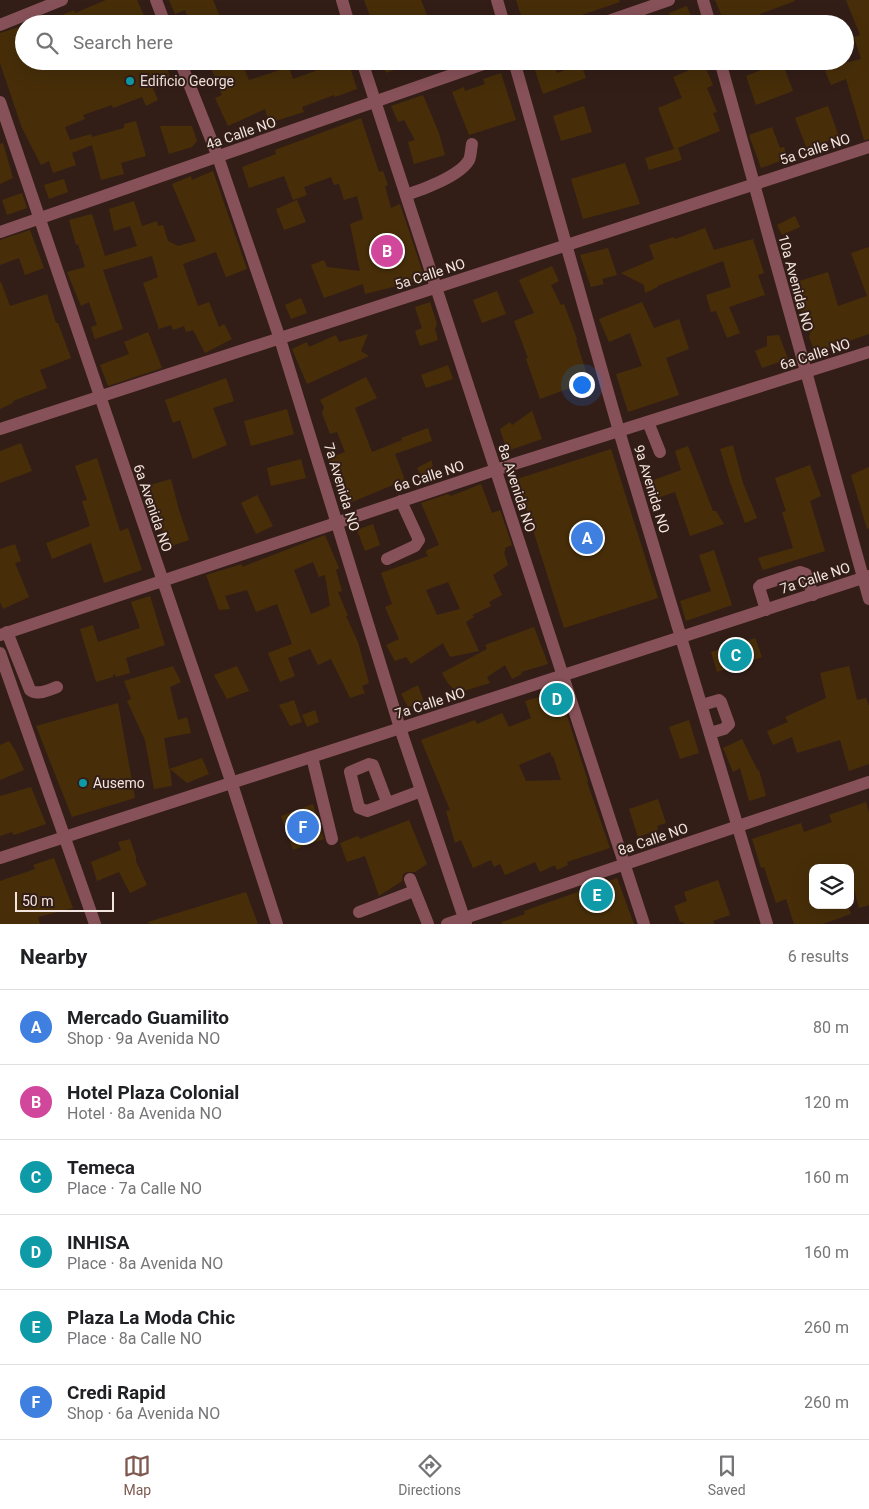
<!DOCTYPE html>
<html lang="en">
<head>
<meta charset="utf-8">
<style>
	:root { --surface:#fff; --page:#f6f6f6; --text:#202124; --muted:#757577; --line:#e0e0e0; --accent:#7f5950 }
	body { margin:0; font-family:Roboto,sans-serif; background:var(--page); color:var(--text) }
	.controls { position:absolute; right:15px; bottom:15px; display:grid; overflow:hidden; border-radius:10px; box-shadow:0 5px 20px #0002 }
	.controls button { width:45px; height:45px; display:grid; place-items:center; padding:0; border:0; border-bottom:1px solid var(--line); background:var(--surface); color:var(--text); font:25px sans-serif }
	.scale { position:absolute; left:15px; bottom:12px; width:99px; box-sizing:border-box; padding-left:5px; border:2px solid #f2e4df; border-top:0; font-size:14px; line-height:18px; white-space:nowrap; color:#f2e4df; -webkit-text-stroke:4px #331e17; paint-order:stroke }
	.you { position:absolute; left:581px; top:384px; width:18px; height:18px; margin:-12px; border:4px solid #fff; border-radius:50%; background:#1a73e8; box-shadow:0 0 0 8px #1a73e833 }
	.badge { display:grid; place-items:center; width:32px; height:32px; border-radius:50%; background:var(--accent); color:#fff; font-size:16px; font-weight:700 }
	.pin { position:absolute; translate:-50% -50%; border:2px solid #fff; box-shadow:0 1px 5px #0006 }
	.list { margin:0; padding:0; list-style:none }
	h2 { display:flex; justify-content:space-between; align-items:center; height:65px; margin:0; padding:0 20px; font-size:21px }
	h2 small { font-size:16px; font-weight:400; color:var(--muted) }
	.list li { display:grid; grid-template-columns:32px 1fr auto; gap:15px; align-items:center; box-sizing:border-box; height:75px; padding:0 20px; border-top:1px solid var(--line) }
	.list b { display:block; font-size:19px; white-space:nowrap }
	.list p { margin:0; font-size:16px; white-space:nowrap; color:var(--muted) }
	.list em { font-size:16px; font-style:normal; color:var(--muted) }
	.icon { flex:none; width:28px; height:28px; fill:none; stroke:currentColor; stroke-width:2; stroke-linecap:round; stroke-linejoin:round }
	.map { position:relative; flex:none; width:869px; height:924px; overflow:hidden }
	.search { position:absolute; background:var(--surface); box-shadow:0 5px 20px #0002; left:15px; right:15px; top:15px; height:55px; display:flex; align-items:center; gap:12px; box-sizing:border-box; padding:0 18px; border-radius:28px; color:var(--muted); font-size:19px }
	.sheet { height:515px; background:var(--surface) }
	nav { display:flex; justify-content:space-around; align-items:center; box-sizing:border-box; height:70px; border-top:1px solid var(--line); background:var(--surface); font-size:14px; color:var(--muted) }
	nav a { display:grid; justify-items:center; gap:2px }
	nav .on { color:var(--accent) }
	.map>svg:first-child { display:block }
	.building { fill:#472e09; fill-rule:evenodd }
	.lines { fill:none; stroke-linecap:round; stroke-linejoin:round }
	.minor { stroke:#875159; stroke-width:12 }
	.culture-dot { fill:#0f9aa8; stroke:#331e17; stroke-width:2 }
	.labels { text-anchor:middle; dominant-baseline:central; stroke-width:4; stroke-linejoin:round; paint-order:stroke }
	.poi-label { font-size:14px; fill:#f2e4df; stroke:#331e17; text-anchor:start }
	.street-label { font-size:14px; fill:#f2e4df; stroke:#331e17 }
</style>
</head>
<body>
<div class="map">
<svg width="869" height="924" viewBox="0 0 869 924">
	<rect width="100%" height="100%" fill="#331e17"/>
	<!-- building -->
	<g class="building">
		<polygon points="106,0 137,0 148,24 41,24 74,10 75,13"/>
		<polygon points="169,0 213,0 223,24 191,24 185,10 175,14"/>
		<polygon points="364,0 421,0 427,15 423,17 427,24 373,24"/>
		<polygon points="516,0 619,0 620,2 555,24 524,24"/>
		<polygon points="715,0 794,0 795,1 760,14 764,24 725,24"/>
		<polygon points="846,0 869,0 869,139 864,140 846,79 831,85 825,71 845,63 861,59 854,37 860,35"/>
		<polygon points="687,6 694,24 673,24 669,13"/>
		<polygon points="19,27 24,38 24,61 164,61 170,76 151,84 158,100 146,106 142,97 113,108 112,105 83,115 85,119 65,127 70,140 91,134 92,137 124,128 124,124 136,121 146,156 121,163 124,174 101,180 92,145 72,153 76,165 53,173 49,161 41,165 22,128 0,63 0,33"/>
		<polygon points="208,61 241,61 249,80 289,67 293,79 323,68 320,61 348,61 357,89 335,97 334,95 302,107 304,112 269,123 265,109 228,126 215,98 222,95"/>
		<polygon points="382,61 414,61 414,63 386,73"/>
		<polygon points="532,61 553,61 557,73 581,64 586,78 543,94"/>
		<polygon points="782,62 793,91 756,105 746,76"/>
		<polygon points="704,64 713,85 707,88 717,112 713,113 720,131 675,149 678,148 682,160 649,170 645,158 674,149 658,108 682,98 673,77"/>
		<polygon points="501,73 516,120 469,135 452,92 464,87 465,91 485,84 483,79"/>
		<polygon points="423,95 439,133 445,155 414,164 408,142 415,140 404,120 398,122 391,106"/>
		<polygon points="584,106 592,132 561,141 553,116"/>
		<polygon points="828,106 839,137 807,149 795,118"/>
		<polygon points="361,118 379,172 383,171 388,185 385,186 391,208 400,204 425,279 365,294 363,284 324,298 311,265 324,260 327,267 360,271 350,224 363,219 357,196 344,200 339,184 334,185 331,177 304,187 307,195 293,200 284,176 249,188 242,167 276,154 275,150"/>
		<polygon points="160,126 192,126 197,141 192,147 169,154"/>
		<polygon points="772,127 780,148 784,147 788,158 761,168 749,135"/>
		<polygon points="3,143 13,178 0,184 0,144"/>
		<polygon points="625,163 640,204 583,219 571,179"/>
		<polygon points="213,171 247,269 226,277 216,252 183,264 198,306 209,302 219,327 224,324 232,339 205,353 193,330 186,332 184,326 173,330 171,325 159,329 143,283 158,277 152,256 103,270 123,329 95,339 91,327 97,325 89,302 81,306 67,272 85,267 78,244 76,245 69,220 92,214 105,256 137,246 130,226 114,231 109,209 134,201 142,226 157,221 158,226 163,225 168,241 178,246 196,241 172,184 191,176 192,180"/>
		<polygon points="64,179 68,192 49,199 44,185"/>
		<polygon points="22,193 27,208 7,215 2,200"/>
		<polygon points="297,200 306,222 284,230 276,209"/>
		<polygon points="795,216 800,227 782,235 777,225"/>
		<polygon points="705,228 714,250 753,239 764,273 758,275 765,295 729,307 740,333 727,338 716,311 711,312 706,295 731,287 723,261 657,286 658,287 645,293 644,285 621,273 654,259 649,245 674,237 675,239"/>
		<polygon points="30,230 44,268 25,275 19,258 0,265 0,240"/>
		<polygon points="869,247 869,334 815,353 809,337 811,331 804,311 802,312 793,283 828,272 838,306 867,296 851,253"/>
		<polygon points="608,248 617,275 602,279 604,284 591,287 580,255"/>
		<polygon points="552,266 559,281 551,285 561,305 564,304 577,339 576,340 589,381 540,399 526,359 528,358 514,321 534,313 519,280"/>
		<polygon points="0,282 1,282 10,306 47,294 56,323 58,323 71,358 40,370 47,388 13,401 13,403 0,409"/>
		<polygon points="497,291 506,314 482,323 473,300"/>
		<polygon points="301,298 307,313 291,319 285,305"/>
		<polygon points="430,302 437,324 435,329 438,340 420,346 415,331 422,328 415,307"/>
		<polygon points="642,302 654,328 679,319 689,349 666,358 679,395 628,412 616,374 642,366 630,333 609,342 599,319"/>
		<polygon points="148,332 162,368 108,386 100,365 129,354 124,342"/>
		<polygon points="368,334 361,351 369,356 307,384 292,349 307,342 309,347 336,335 339,342"/>
		<polygon points="779,335 788,359 762,368 755,351 767,346 767,336"/>
		<polygon points="448,365 453,379 426,388 421,375"/>
		<polygon points="366,377 377,398 355,408 372,452 402,440 401,438 428,428 432,441 395,454 405,480 347,504 328,458 345,452 337,432 330,434 322,413 324,407 320,400"/>
		<polygon points="226,378 234,401 213,408 227,445 193,459 180,420 173,423 165,400"/>
		<polygon points="287,409 294,434 251,446 244,421"/>
		<polygon points="532,411 542,439 507,451 500,429 510,422 512,425"/>
		<polygon points="21,443 32,471 0,483 0,451"/>
		<polygon points="733,445 743,483 757,518 745,523 730,482 720,449"/>
		<polygon points="688,446 713,511 716,511 724,524 690,536 675,492 654,499 648,482 681,470 675,451"/>
		<polygon points="611,449 658,598 564,628 517,479"/>
		<polygon points="97,458 120,531 128,528 142,570 104,583 91,543 52,559 46,543 90,526 82,501 87,500 75,466"/>
		<polygon points="301,459 306,478 271,486 267,468"/>
		<polygon points="432,460 433,472 423,478 417,468"/>
		<polygon points="810,465 821,496 810,501 825,551 763,570 758,558 793,548 782,512 786,511 775,478"/>
		<polygon points="869,467 869,528 867,529 851,475"/>
		<polygon points="171,479 179,510 189,540 168,547 157,516 152,517 143,487"/>
		<path d="M481 484 492 513 500 510 512 545 505 548V551L504 552 508 565 493 575 502 595 489 602 491 606 472 615 474 617 466 622 479 651 450 657 443 643 423 656 422 654 423 656 411 664 406 657 395 661 386 645 399 639 385 607 392 604 381 573 428 556 426 552 427 550 439 545 421 503 448 494 451 496ZM448 582 460 609 437 615 426 590Z"/>
		<polygon points="257,495 273,526 256,534 241,503"/>
		<polygon points="373,524 380,545 365,551 357,530"/>
		<path d="M325 535 339 568 336 570 342 591 338 592 348 616H346L358 642 369 683 362 686 365 693 350 698 331 659 318 665 310 649 288 658 295 676 280 682 268 653 292 644 277 604 256 612 247 590 225 596 230 609 219 610 206 575 242 564V567ZM313 562 319 577 325 575 330 606 311 614 294 570Z"/>
		<polygon points="15,544 21,561 15,563 29,597 3,609 0,602 0,549"/>
		<polygon points="714,550 732,605 686,621 680,601 711,591 699,555"/>
		<polygon points="150,596 165,645 126,658 130,673 116,677 115,674 113,675 113,677 96,682 80,629 93,625 98,642 140,628 131,602"/>
		<polygon points="534,627 548,664 521,672 522,674 512,679 505,665 487,677 490,683 457,693 447,682 442,673 487,649 485,645"/>
		<polygon points="755,638 762,657 717,672 711,652"/>
		<polygon points="173,666 181,682 170,687 178,720 187,717 191,733 164,738 169,769 202,758 209,774 187,783 170,769 172,786 154,789 145,740 127,701 131,699 124,681"/>
		<polygon points="237,666 249,691 227,699 214,675"/>
		<polygon points="849,666 857,700 866,698 869,706 869,764 849,771 840,740 797,753 792,737 773,745 767,731 788,722 785,717 826,698 820,673"/>
		<polygon points="418,685 424,702 408,707 401,694"/>
		<path d="M559 691 588 781 587 782 610 848 567 862 568 865 557 870 555 865 540 872 535 862 505 875 500 864 494 867 491 860 473 868 461 840 455 843 446 811 450 810 421 740 475 720 477 724 502 713 509 727 531 718 525 701ZM550 752 552 757 553 756 561 780 526 781 519 765Z"/>
		<polygon points="294,700 302,722 290,726 279,705"/>
		<polygon points="118,703 135,798 72,817 36,726"/>
		<polygon points="315,710 319,722 307,727 302,715"/>
		<polygon points="689,720 699,753 680,759 669,727"/>
		<polygon points="742,739 758,771 759,770 766,796 749,801 740,768 733,772 723,748"/>
		<polygon points="9,741 15,750 24,770 0,780 0,745"/>
		<polygon points="31,787 46,824 14,835 12,832 0,836 0,796"/>
		<polygon points="658,799 666,823 657,826 658,830 638,837 629,809"/>
		<polygon points="866,802 869,813 869,905 859,908 850,874 850,868 813,868 813,905 848,905 851,914 823,924 794,924 786,899 776,903 764,867 761,868 752,839 801,823 804,832 832,822 829,815"/>
		<polygon points="313,804 324,839 293,850 281,816"/>
		<polygon points="409,820 427,864 415,872 407,872 403,874 402,881 379,896 365,856 347,862 340,843 358,836 360,839"/>
		<polygon points="130,839 136,857 136,861 147,885 130,893 119,872 97,881 91,862 121,850 118,842"/>
		<polygon points="54,858 73,908 38,917 40,924 0,924 0,881 35,869 33,865"/>
		<polygon points="617,878 634,924 502,924 502,922 525,914 524,911"/>
		<polygon points="718,880 730,915 713,921 714,924 684,924 683,922 680,922 674,906 687,901 684,892"/>
		<polygon points="246,892 258,924 149,924 148,922"/>
	</g>
	<g class="lines">
		<!-- minor -->
		<g class="minor">
			<polyline points="156,0 165,24"/>
			<polyline points="342,0 349,24"/>
			<polyline points="497,0 504,24"/>
			<polyline points="703,0 710,24"/>
			<polyline points="600,24 669,0"/>
			<polyline points="0,25 62,0"/>
			<polyline points="180,61 218,157 280,339 400,728 466,924"/>
			<polyline points="362,61 644,924"/>
			<polyline points="514,61 619,431 767,924"/>
			<polyline points="720,61 869,599"/>
			<polyline points="0,102 232,784 277,924"/>
			<path d="M406 195C422 190 460 176 469 160 471 156 471 148 472 144"/>
			<polyline points="0,232 492,61"/>
			<polyline points="648,422 660,452"/>
			<polyline points="0,429 869,147"/>
			<polyline points="387,559 415,546 419,540 401,501"/>
			<polyline points="766,610 759,587 761,585 800,572 806,574 813,595"/>
			<path d="M7 632 30 690C37 696 48 690 57 687"/>
			<polyline points="0,635 495,470 869,352"/>
			<polyline points="0,653 95,924"/>
			<polyline points="702,705 719,700 721,702 729,724 724,729 710,733"/>
			<polyline points="312,757 332,839"/>
			<polyline points="387,802 373,765 369,764 350,772 359,808 367,811 421,791"/>
			<polyline points="0,858 869,576"/>
			<polyline points="410,879 428,924"/>
			<polyline points="359,912 414,891"/>
			<polyline points="447,924 869,782"/>
		</g>
	</g>
	<!-- markers -->
	<g class="culture-dot">
		<circle cx="130" cy="81" r="5"/>
		<circle cx="83" cy="783" r="5"/>
	</g>
	<g class="labels">
		<!-- poi labels -->
		<g class="poi-label">
			<text x="140" y="81">Edificio George</text>
			<text x="93" y="783">Ausemo</text>
		</g>
		<!-- street labels -->
		<g class="street-label">
			<text transform="translate(241 133) rotate(-19)">4a Calle NO</text>
			<text transform="translate(815 149) rotate(-18)">5a Calle NO</text>
			<text transform="translate(430 274) rotate(-18)">5a Calle NO</text>
			<text transform="translate(796 283) rotate(75)">10a Avenida NO</text>
			<text transform="translate(815 354) rotate(-18)">6a Calle NO</text>
			<text transform="translate(429 476) rotate(-18)">6a Calle NO</text>
			<text transform="translate(342 487) rotate(73)">7a Avenida NO</text>
			<text transform="translate(517 488) rotate(72)">8a Avenida NO</text>
			<text transform="translate(652 489) rotate(73)">9a Avenida NO</text>
			<text transform="translate(153 508) rotate(71)">6a Avenida NO</text>
			<text transform="translate(815 578) rotate(-18)">7a Calle NO</text>
			<text transform="translate(430 703) rotate(-18)">7a Calle NO</text>
			<text transform="translate(653 839) rotate(-19)">8a Calle NO</text>
		</g>
	</g>
</svg>
<div class="controls">
<button><svg class="icon" aria-label="layers" viewBox="0 0 24 24"><path d="M12 4l9 5-9 5-9-5zM3 14l9 5 9-5"/></svg></button>
</div>
<div class="scale">50 m</div>
<div class="you"></div>
<div class="pin badge" style="left:587px;top:538px;background:#3f7fe0">A</div>
<div class="pin badge" style="left:387px;top:251px;background:#d1479c">B</div>
<div class="pin badge" style="left:736px;top:655px;background:#0f9aa8">C</div>
<div class="pin badge" style="left:557px;top:699px;background:#0f9aa8">D</div>
<div class="pin badge" style="left:597px;top:895px;background:#0f9aa8">E</div>
<div class="pin badge" style="left:303px;top:827px;background:#3f7fe0">F</div>
<div class="search"><svg class="icon" aria-label="search" viewBox="0 0 24 24"><circle cx="10" cy="10" r="6"/><path d="M15 15l6 6"/></svg>Search here</div>
</div>
<section class="sheet">
<h2>Nearby<small>6 results</small></h2>
<ul class="list">
<li><span class="badge" style="background:#3f7fe0">A</span><div><b>Mercado Guamilito</b><p>Shop · 9a Avenida NO</p></div><em>80 m</em></li>
<li><span class="badge" style="background:#d1479c">B</span><div><b>Hotel Plaza Colonial</b><p>Hotel · 8a Avenida NO</p></div><em>120 m</em></li>
<li><span class="badge" style="background:#0f9aa8">C</span><div><b>Temeca</b><p>Place · 7a Calle NO</p></div><em>160 m</em></li>
<li><span class="badge" style="background:#0f9aa8">D</span><div><b>INHISA</b><p>Place · 8a Avenida NO</p></div><em>160 m</em></li>
<li><span class="badge" style="background:#0f9aa8">E</span><div><b>Plaza La Moda Chic</b><p>Place · 8a Calle NO</p></div><em>260 m</em></li>
<li><span class="badge" style="background:#3f7fe0">F</span><div><b>Credi Rapid</b><p>Shop · 6a Avenida NO</p></div><em>260 m</em></li>
</ul>
</section>
<nav>
<a class="on"><svg class="icon" aria-label="map" viewBox="0 0 24 24"><path d="M3 6l6-2 6 2 6-2v14l-6 2-6-2-6 2zM9 4v14M15 6v14"/></svg>Map</a>
<a><svg class="icon" aria-label="directions" viewBox="0 0 24 24"><path d="M12 3l9 9-9 9-9-9zM9 14v-3h6M13 9l2 2-2 2"/></svg>Directions</a>
<a><svg class="icon" aria-label="saved" viewBox="0 0 24 24"><path d="M7 4h10v16l-5-4-5 4z"/></svg>Saved</a>
</nav>
</body>
</html>
